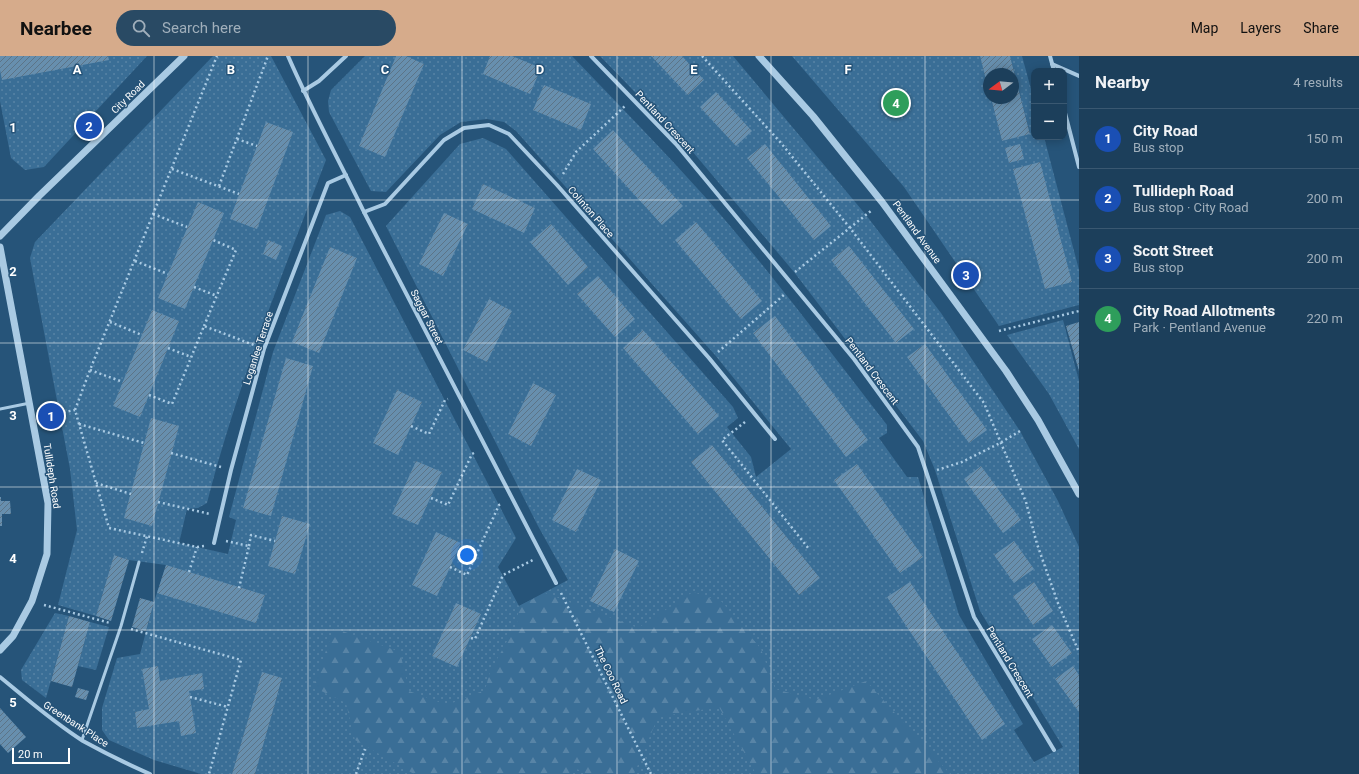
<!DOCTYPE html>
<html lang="en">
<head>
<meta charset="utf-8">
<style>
	:root { --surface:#1c3f5b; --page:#294a64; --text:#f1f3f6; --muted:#a0afbb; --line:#3a5871; --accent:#d6ab8b }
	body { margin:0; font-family:Roboto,sans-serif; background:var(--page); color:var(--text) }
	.controls { position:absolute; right:12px; top:12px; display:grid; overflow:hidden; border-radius:8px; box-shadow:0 2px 10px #0003 }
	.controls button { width:36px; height:36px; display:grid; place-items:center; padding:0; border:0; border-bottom:1px solid var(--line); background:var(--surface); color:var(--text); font:20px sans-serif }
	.compass { position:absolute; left:983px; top:12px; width:36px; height:36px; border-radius:50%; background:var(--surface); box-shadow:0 2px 10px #0003; rotate:254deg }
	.scale { position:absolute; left:12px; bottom:10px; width:58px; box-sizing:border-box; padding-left:4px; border:2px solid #fff; border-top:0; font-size:11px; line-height:14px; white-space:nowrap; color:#fff; -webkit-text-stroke:3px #265479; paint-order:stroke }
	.you { position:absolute; left:467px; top:499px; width:14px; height:14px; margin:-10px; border:3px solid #fff; border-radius:50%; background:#1a73e8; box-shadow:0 0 0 6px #1a73e833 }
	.badge { display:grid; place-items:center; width:26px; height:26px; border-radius:50%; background:var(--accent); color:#fff; font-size:13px; font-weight:700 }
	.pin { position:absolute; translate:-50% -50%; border:2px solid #fff; box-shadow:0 1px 4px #0006 }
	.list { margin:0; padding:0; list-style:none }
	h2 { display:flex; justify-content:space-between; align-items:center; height:52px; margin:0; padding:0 16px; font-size:17px }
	h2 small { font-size:13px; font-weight:400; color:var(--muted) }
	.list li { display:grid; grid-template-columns:26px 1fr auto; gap:12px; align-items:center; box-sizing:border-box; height:60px; padding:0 16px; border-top:1px solid var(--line) }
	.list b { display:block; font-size:15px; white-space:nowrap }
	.list p { margin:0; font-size:13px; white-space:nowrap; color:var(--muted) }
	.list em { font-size:13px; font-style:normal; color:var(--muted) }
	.icon { flex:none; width:22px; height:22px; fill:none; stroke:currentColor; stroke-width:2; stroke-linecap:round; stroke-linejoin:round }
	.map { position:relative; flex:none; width:1079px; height:718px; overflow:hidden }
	header { display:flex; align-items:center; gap:24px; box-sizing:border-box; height:56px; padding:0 20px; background:var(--accent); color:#111 }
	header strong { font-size:19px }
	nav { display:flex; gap:22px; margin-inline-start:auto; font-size:14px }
	.search { width:280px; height:36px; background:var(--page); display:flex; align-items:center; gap:10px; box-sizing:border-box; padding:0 14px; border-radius:22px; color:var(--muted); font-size:15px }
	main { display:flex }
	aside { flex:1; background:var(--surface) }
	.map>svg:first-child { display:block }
	.grass { fill:url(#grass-dots); fill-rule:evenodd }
	.forest { fill:url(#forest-firs) }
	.building { fill:url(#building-hatch) }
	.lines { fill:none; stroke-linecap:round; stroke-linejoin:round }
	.path { stroke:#a9cae3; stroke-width:2.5; stroke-dasharray:2 3; stroke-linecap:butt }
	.service { stroke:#a9cae3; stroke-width:3 }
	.minor { stroke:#a9cae3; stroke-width:4 }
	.tertiary { stroke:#a9cae3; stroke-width:7 }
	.grid { fill:none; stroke:#fff; stroke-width:1; stroke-opacity:0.55 }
	.labels { text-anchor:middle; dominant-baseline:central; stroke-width:3; stroke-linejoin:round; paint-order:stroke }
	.street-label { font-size:10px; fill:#fff; stroke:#265479 }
	.grid-label { font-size:13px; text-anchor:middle; font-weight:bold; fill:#fff; stroke:#265479; stroke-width:3; stroke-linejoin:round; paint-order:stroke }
</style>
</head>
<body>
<header>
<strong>Nearbee</strong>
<div class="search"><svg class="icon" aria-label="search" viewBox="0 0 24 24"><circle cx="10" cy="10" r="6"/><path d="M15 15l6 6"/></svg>Search here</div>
<nav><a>Map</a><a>Layers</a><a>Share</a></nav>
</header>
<main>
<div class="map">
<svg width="1079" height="718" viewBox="0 0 1079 718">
	<defs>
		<pattern id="grass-dots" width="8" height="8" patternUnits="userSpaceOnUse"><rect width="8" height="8" fill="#3a6e96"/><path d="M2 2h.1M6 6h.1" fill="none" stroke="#5884a6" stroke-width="1.8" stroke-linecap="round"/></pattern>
		<pattern id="forest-firs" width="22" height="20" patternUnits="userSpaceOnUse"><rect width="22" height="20" fill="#3a6e96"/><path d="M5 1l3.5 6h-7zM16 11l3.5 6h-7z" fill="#5884a6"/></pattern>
		<pattern id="building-hatch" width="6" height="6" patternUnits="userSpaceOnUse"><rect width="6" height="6" fill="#678fae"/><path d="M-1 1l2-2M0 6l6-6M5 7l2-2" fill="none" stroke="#5c7487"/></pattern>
	</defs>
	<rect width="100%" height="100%" fill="#265479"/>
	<!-- grass -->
	<g class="grass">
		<polygon points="0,0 147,0 44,111 25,114 11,102 0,45"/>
		<path d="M213 0H271L326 104C283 217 237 329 207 447L198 452 187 453 179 487 228 498 236 464 229 461 273 296 326 159 340 155 350 161 516 482 498 511 519 550 568 524 538 470 386 170 460 88 483 82 506 93 733 351 738 362 727 371 751 401 756 421 791 393 715 299 516 75 504 66 487 63 461 66 440 79 386 136 371 135 329 56 328 45 331 34 365 0H572C617 47 663 94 707 143 770 215 828 293 887 369V377L879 382 907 421H918L959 559 1023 668 1014 674 1034 706 1063 691 980 555 935 414 923 385 794 216 692 95 600 0H733L866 159 941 257 1020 375 1058 445 1079 491V718H255L282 623 262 617 232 718H201L154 704 109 684 102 674V652L117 602 140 598 154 546 166 509 129 504 114 499 96 560 58 549 77 474 70 413 30 202 35 186ZM712 389 820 522 799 539 691 406Z"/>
		<polygon points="792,0 980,0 989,34 989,42 991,42 1002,85 1030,77 1010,0 1022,0 1034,44 1034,81 1044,81 1079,214 1079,249 999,270 904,131"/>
		<polygon points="1063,264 1079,325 1079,393 1049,338 1007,279"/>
		<polygon points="55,557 69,560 46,642 22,624 21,614"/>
		<polygon points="90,566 109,571 96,614 78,610"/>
	</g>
	<!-- forest -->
	<polygon class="forest" points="693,536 722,546 761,593 775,633 816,644 866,625 950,718 756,718 719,651 658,661 634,718 588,718 572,711 571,718 414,718 355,684 346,647 313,631 334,572 400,596 409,635 447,649 485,634 490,616 517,567 519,550 545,537 638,572"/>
	<!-- building -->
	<g class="building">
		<polygon points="0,0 108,0 109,4 2,24 0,14"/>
		<polygon points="396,0 406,0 424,8 385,101 359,90"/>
		<polygon points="490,0 512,0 541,12 530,38 483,18"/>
		<polygon points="651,0 682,0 704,24 688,39"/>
		<polygon points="980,0 1010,0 1030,78 1002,85 991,42 1013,42 1013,18 989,18 988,32"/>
		<polygon points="544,29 591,48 581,74 533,54"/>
		<polygon points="716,36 752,75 736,90 700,51"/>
		<polygon points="266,66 293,76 257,173 230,163"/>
		<polygon points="613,74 683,150 662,169 593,93"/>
		<polygon points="765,88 831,170 814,184 747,102"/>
		<polygon points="1020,88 1024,103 1009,107 1005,92"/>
		<polygon points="1040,106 1072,226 1045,233 1013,113"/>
		<polygon points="483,128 535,152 524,177 472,153"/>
		<polygon points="198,146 224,157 185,253 158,242"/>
		<polygon points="444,157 468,168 443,220 419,208"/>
		<polygon points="696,166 762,245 741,263 675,184"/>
		<polygon points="551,168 588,211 568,229 530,186"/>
		<polygon points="268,184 282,190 276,204 263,198"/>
		<polygon points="849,190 914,273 896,287 831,204"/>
		<polygon points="330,191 357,202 319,297 292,286"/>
		<polygon points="598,220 635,263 615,281 577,238"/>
		<polygon points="489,243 512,255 487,306 463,294"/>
		<polygon points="152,254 179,265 140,361 113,350"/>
		<polygon points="775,260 868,384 846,401 753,277"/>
		<polygon points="1079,266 1079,315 1066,270"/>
		<polygon points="643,274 719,360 698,378 623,292"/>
		<polygon points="925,288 987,374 969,387 907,301"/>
		<polygon points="286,302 313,310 271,460 243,452"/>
		<polygon points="533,327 556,339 531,390 508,378"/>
		<polygon points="397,334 422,346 398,399 373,387"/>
		<polygon points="151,362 179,370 152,470 124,462"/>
		<polygon points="712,389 820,522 799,539 691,406"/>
		<polygon points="416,405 442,416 418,469 392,458"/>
		<polygon points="857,408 923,501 900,517 834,424"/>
		<polygon points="981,410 1021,464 1003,477 964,423"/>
		<polygon points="577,413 601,424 576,476 552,464"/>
		<polygon points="0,441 1,441 1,445 10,445 11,458 2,458 2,470 0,470"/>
		<polygon points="282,460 310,468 295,518 268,510"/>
		<polygon points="436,476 461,487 437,540 412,529"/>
		<polygon points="1014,485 1034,513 1014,527 994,499"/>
		<polygon points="615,493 639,505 614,556 590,545"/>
		<polygon points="114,499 129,504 111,565 96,560"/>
		<polygon points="166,509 265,539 256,567 157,537"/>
		<polygon points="910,526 1005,668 982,684 887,541"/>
		<polygon points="1034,526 1053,555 1033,569 1013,540"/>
		<polygon points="140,542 154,546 146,575 132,571"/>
		<polygon points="456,547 481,558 457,611 432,600"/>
		<polygon points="69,560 90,566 72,631 51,625"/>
		<polygon points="1052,569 1072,597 1052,611 1032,583"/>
		<polygon points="158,610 160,625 202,617 204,633 189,635 196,677 181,680 179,665 137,672 135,656 149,653 142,613"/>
		<polygon points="1073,610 1079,619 1079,656 1055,623"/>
		<polygon points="262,616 282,622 276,644 255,718 232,718"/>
		<polygon points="78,632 89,635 86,644 75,641"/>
		<polygon points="0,652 26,681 8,697 0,688"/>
	</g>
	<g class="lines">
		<!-- path -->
		<g class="path">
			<polyline points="702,0 781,87 850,172 984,347 1026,446 1037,488 1059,550 1079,596"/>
			<polyline points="237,83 257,90"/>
			<polyline points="172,113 239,138"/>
			<polyline points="563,118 576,96 625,50"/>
			<polyline points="219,130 268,0"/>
			<polyline points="153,158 187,171"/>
			<polyline points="135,205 168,218"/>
			<polyline points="795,216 872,154"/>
			<polyline points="194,231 217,240"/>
			<polyline points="110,266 142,279"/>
			<polyline points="204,270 236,194 213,184"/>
			<polyline points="999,275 1079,255"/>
			<polyline points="168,292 191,301"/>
			<polyline points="718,296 785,238"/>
			<polyline points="90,314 123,326"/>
			<polyline points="149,339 172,348 204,270 254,289"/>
			<polyline points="44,360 75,354"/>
			<polyline points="745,366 722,384 809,493"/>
			<polyline points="79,368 144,387"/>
			<polyline points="411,370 429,378 445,344 448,343"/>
			<polyline points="171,397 221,411"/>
			<polyline points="937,414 962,406 1000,387 1020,375"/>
			<polyline points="96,427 131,438"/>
			<polyline points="431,442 448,449 472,398 476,396"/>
			<polyline points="158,446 210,458"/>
			<polyline points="226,485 249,490 239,532"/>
			<polyline points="204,490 197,491 109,472 75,354 90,314 217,0"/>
			<polyline points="249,490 251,479 275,485"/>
			<polyline points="142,497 147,480"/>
			<polyline points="450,511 467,519 499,449 503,448"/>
			<polyline points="189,516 197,491"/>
			<polyline points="561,537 651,718"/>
			<polyline points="44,549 110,567"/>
			<polyline points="131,573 241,604 209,718"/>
			<polyline points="471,582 475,583 503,519 533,504"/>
			<polyline points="190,641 228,651"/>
			<polyline points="356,718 365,693"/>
		</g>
		<!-- service -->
		<g class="service">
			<polyline points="0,353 30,347"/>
			<polyline points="82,684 121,570 139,506"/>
		</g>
		<!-- minor -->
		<g class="minor">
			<path d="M288 0C311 53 339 104 364 156L556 527"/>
			<polyline points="591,0 676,88 854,303 918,391 974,561 1054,694"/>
			<polyline points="1050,0 1054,15"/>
			<polyline points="1052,8 1079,20"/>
			<polyline points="303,35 319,25 346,0"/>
			<polyline points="1064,53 1079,111"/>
			<polyline points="364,156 385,148 444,84 464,72 489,69 509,78 557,129 709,302 775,383"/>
			<polyline points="214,487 231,414 264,293 328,127 346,119"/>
			<path d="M0 621C27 643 53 666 83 685 105 697 127 708 150 718"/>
		</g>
		<!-- tertiary -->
		<g class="tertiary">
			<polyline points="759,0 813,60 882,146 1006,315 1038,364 1079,438"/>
			<polyline points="0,180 39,140 184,0"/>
			<polyline points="0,191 48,447 47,498 32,545 13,580 0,594"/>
		</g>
	</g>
	<!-- grid -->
	<path class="grid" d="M154 0V718M308 0V718M462 0V718M617 0V718M771 0V718M925 0V718M0 144H1079M0 287H1079M0 431H1079M0 574H1079"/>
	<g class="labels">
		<!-- street labels -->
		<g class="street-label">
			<text transform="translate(128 41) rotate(-44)">City Road</text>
			<text transform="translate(665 66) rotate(47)">Pentland Crescent</text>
			<text transform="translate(591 156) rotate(49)">Colinton Place</text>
			<text transform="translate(917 176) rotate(54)">Pentland Avenue</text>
			<text transform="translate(427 261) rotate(63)">Saggar Street</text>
			<text transform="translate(258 292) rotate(-72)">Loganlee Terrace</text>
			<text transform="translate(872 315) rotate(53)">Pentland Crescent</text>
			<text transform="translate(52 420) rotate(81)">Tullideph Road</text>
			<text transform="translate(1010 606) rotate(59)">Pentland Crescent</text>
			<text transform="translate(611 619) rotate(64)">The Coo Road</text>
			<text transform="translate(76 668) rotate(33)">Greenbank Place</text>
		</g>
	</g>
	<g class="grid-label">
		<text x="77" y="18">A</text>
		<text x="231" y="18">B</text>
		<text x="385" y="18">C</text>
		<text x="540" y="18">D</text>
		<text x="694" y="18">E</text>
		<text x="848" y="18">F</text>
		<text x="13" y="76">1</text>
		<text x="13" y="220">2</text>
		<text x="13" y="364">3</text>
		<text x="13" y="507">4</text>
		<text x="13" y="651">5</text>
	</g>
</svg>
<div class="controls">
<button>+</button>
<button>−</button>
</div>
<svg class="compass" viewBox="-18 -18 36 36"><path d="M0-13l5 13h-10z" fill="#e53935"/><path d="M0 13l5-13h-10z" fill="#a0afbb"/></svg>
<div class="scale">20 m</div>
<div class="you"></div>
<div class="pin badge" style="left:51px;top:360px;background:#1a4fb4">1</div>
<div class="pin badge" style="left:89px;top:70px;background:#1a4fb4">2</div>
<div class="pin badge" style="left:966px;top:219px;background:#1a4fb4">3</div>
<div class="pin badge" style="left:896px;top:47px;background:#2e9e5b">4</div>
</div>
<aside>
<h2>Nearby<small>4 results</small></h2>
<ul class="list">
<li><span class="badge" style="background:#1a4fb4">1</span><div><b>City Road</b><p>Bus stop</p></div><em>150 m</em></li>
<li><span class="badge" style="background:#1a4fb4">2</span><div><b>Tullideph Road</b><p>Bus stop · City Road</p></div><em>200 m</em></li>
<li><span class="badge" style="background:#1a4fb4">3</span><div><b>Scott Street</b><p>Bus stop</p></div><em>200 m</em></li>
<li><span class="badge" style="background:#2e9e5b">4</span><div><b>City Road Allotments</b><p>Park · Pentland Avenue</p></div><em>220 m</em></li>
</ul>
</aside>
</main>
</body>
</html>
